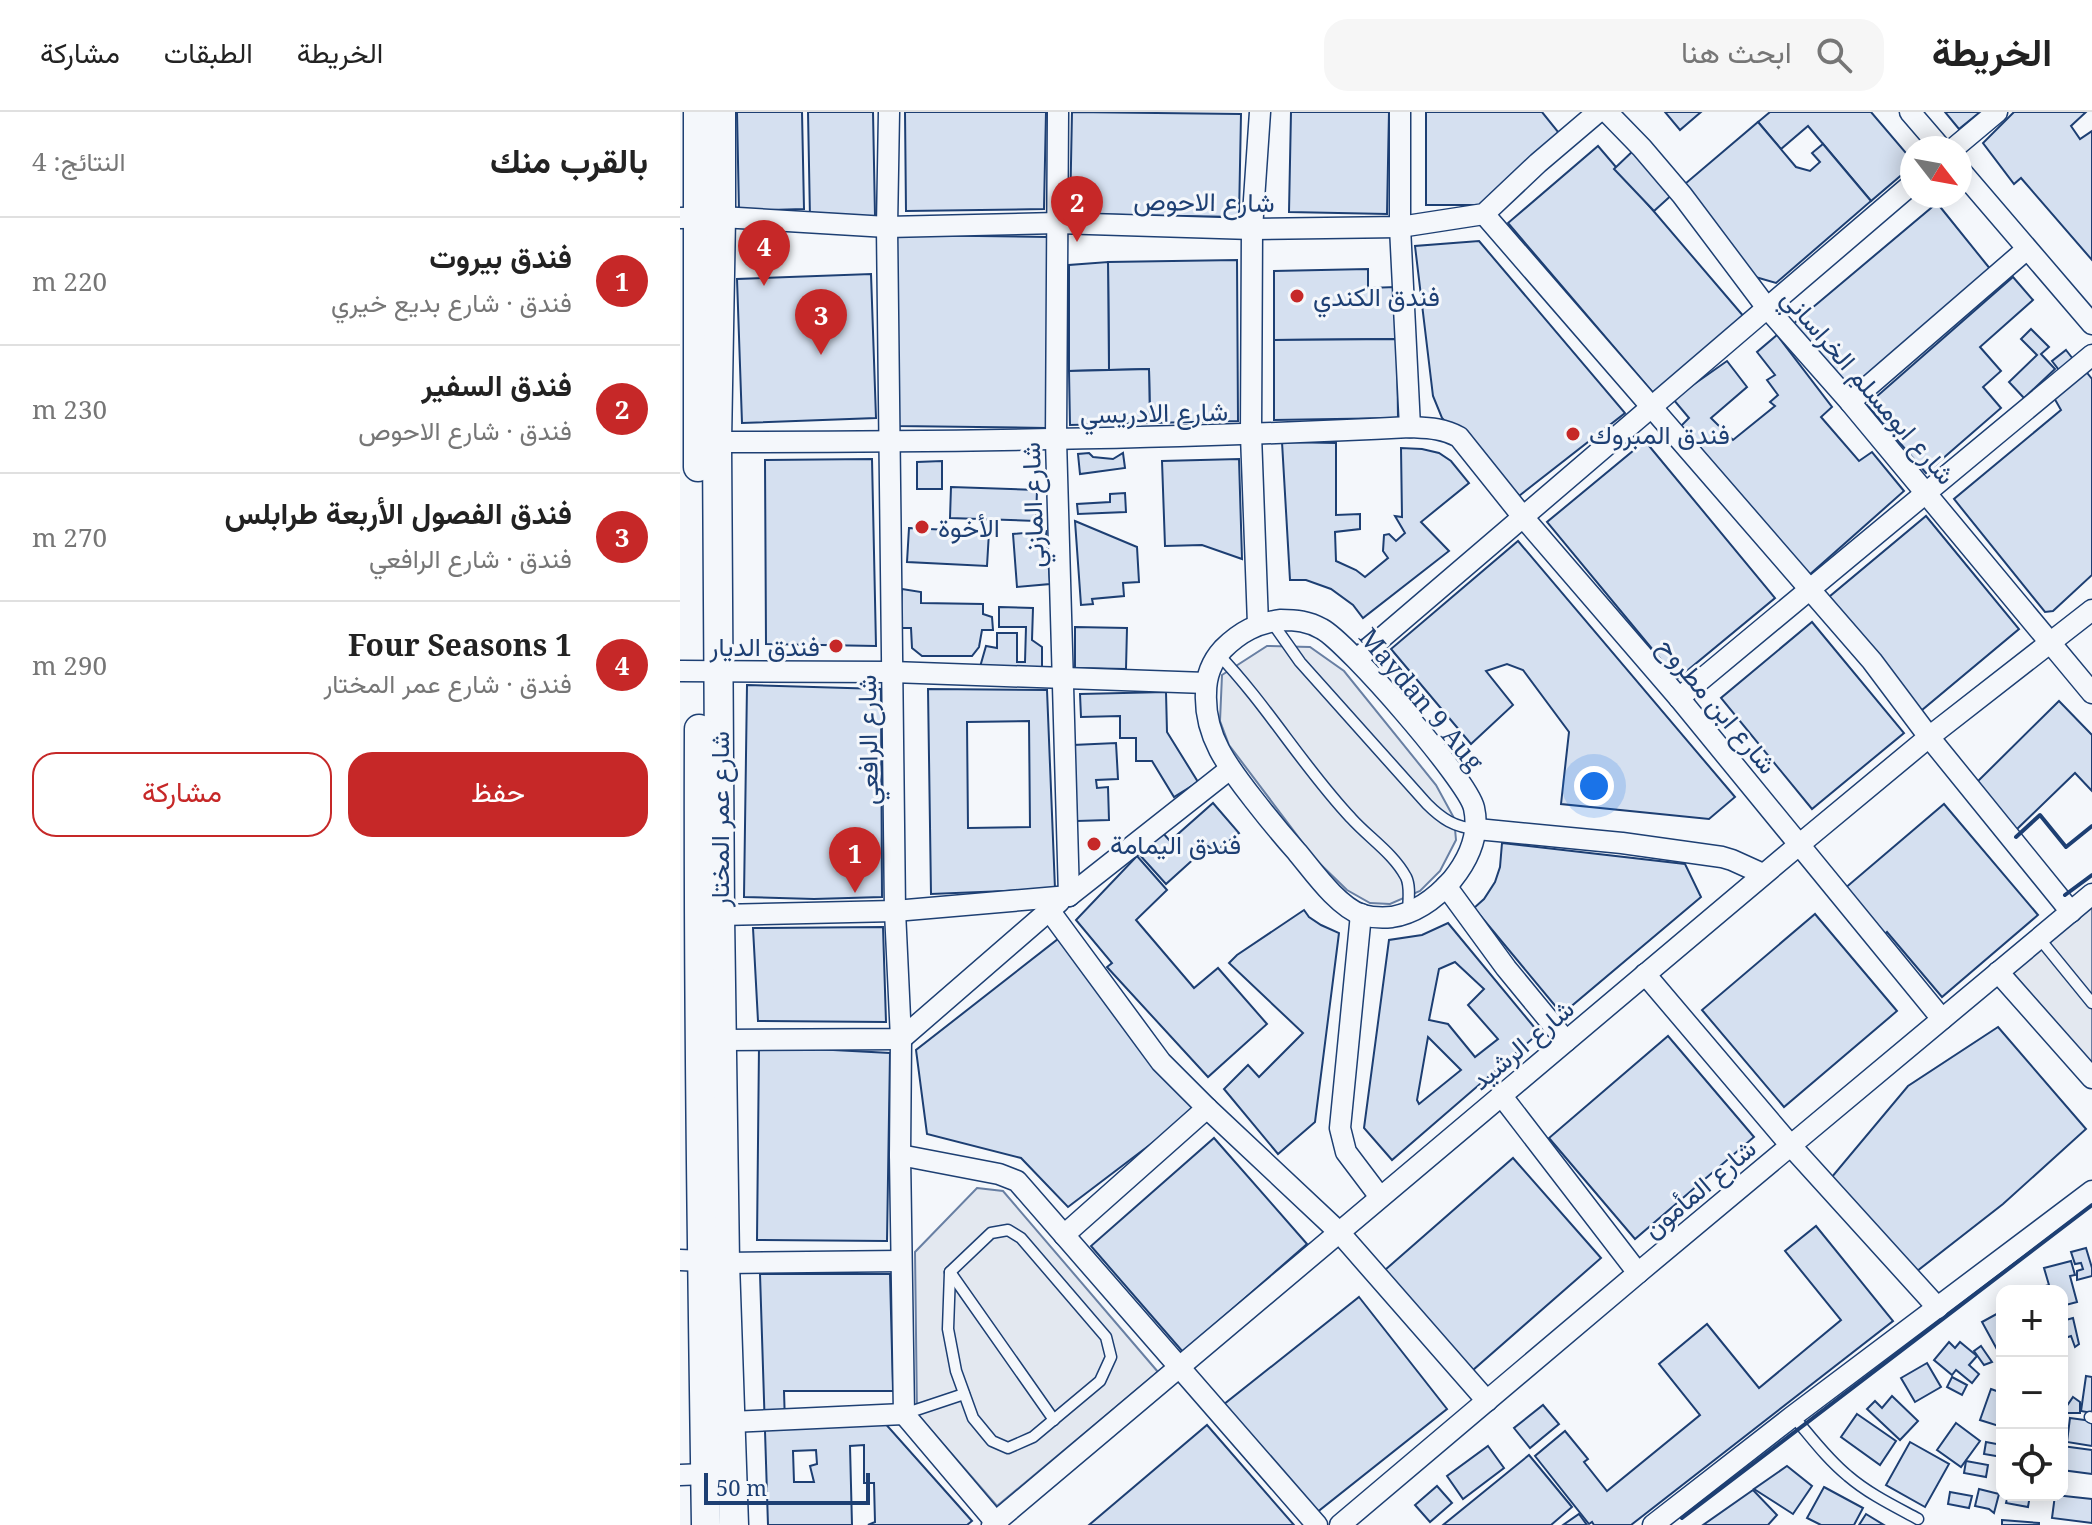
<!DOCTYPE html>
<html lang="ar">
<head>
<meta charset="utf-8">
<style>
	:root { --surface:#fff; --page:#f6f6f6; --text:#222; --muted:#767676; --line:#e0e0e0; --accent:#c62828 }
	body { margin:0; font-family:"Noto Serif",Vazirmatn,serif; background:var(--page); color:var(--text); direction:rtl }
	.controls { position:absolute; right:24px; bottom:24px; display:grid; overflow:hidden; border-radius:16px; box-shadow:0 4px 20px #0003 }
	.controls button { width:72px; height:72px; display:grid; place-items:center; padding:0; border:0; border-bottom:2px solid var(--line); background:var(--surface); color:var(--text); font:40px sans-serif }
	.compass { position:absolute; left:1220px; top:24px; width:72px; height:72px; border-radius:50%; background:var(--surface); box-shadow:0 4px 20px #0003; rotate:121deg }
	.scale { position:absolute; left:24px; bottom:20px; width:166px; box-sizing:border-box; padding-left:8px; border:4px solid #1d3f73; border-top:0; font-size:22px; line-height:28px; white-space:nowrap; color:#1d3f73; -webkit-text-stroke:6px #f4f7fb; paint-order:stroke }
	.you { position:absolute; left:914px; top:674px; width:28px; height:28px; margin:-20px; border:6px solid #fff; border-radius:50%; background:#1a73e8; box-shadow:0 0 0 12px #1a73e833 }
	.badge { display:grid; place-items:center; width:52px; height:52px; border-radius:50%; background:var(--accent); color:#fff; font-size:26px; font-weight:700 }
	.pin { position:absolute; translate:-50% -66px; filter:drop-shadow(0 2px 4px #0008) }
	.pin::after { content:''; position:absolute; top:42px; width:28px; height:24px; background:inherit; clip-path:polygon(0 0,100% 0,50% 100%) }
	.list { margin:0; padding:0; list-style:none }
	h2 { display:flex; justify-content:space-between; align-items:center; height:104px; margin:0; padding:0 32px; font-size:34px }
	h2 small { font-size:26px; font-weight:400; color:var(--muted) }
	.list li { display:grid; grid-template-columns:52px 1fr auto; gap:24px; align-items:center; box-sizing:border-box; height:128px; padding:0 32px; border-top:2px solid var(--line) }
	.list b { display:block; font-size:30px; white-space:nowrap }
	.list p { margin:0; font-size:26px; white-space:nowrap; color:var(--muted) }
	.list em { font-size:26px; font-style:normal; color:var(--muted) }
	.actions { display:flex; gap:16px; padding:24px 32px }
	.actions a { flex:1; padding:18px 0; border:2px solid var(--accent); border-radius:24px; text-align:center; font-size:28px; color:var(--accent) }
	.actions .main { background:var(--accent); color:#fff }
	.icon { flex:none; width:44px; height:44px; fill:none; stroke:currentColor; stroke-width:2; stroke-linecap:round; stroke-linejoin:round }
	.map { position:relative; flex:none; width:1412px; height:1413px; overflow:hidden; direction:ltr }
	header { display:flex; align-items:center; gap:48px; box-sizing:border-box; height:112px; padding:0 40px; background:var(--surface); border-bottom:2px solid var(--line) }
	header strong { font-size:38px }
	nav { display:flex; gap:44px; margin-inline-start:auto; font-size:28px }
	.search { width:560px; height:72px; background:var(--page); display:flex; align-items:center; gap:20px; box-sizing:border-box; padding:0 28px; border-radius:24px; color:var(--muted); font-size:30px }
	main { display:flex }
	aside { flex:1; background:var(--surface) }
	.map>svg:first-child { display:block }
	.parking { fill:#e3e8f0; stroke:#687fa3; stroke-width:2 }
	.building { fill:#d5e0f0; stroke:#1d3f73; stroke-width:2; fill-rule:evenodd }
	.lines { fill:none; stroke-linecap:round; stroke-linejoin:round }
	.service-casing { stroke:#1d3f73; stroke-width:13 }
	.minor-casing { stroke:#1d3f73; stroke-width:23 }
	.secondary-casing { stroke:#1d3f73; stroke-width:31 }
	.service { stroke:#f4f7fb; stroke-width:10 }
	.minor { stroke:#f4f7fb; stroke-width:20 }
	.secondary { stroke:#f4f7fb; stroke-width:28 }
	.wall { stroke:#1d3f73; stroke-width:4 }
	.poi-dot { fill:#c62828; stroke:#f4f7fb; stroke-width:3 }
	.labels { text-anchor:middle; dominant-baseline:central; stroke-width:6; stroke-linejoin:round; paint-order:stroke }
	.street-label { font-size:26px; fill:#1d3f73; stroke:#f4f7fb }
	.poi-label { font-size:26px; fill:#1d3f73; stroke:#f4f7fb; text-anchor:start }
</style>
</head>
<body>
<header>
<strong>الخريطة</strong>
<div class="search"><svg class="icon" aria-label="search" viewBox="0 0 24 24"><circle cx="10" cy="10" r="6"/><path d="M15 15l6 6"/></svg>ابحث هنا</div>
<nav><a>الخريطة</a><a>الطبقات</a><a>مشاركة</a></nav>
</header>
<main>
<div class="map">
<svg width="1412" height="1413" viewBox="0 0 1412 1413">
	<rect width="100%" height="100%" fill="#f4f7fb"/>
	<!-- parking -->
	<g class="parking">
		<polygon points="587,534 630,535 664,559 756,673 774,706 776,728 760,759 740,779 710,792 690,791 667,778 635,747 549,633 540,609 542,563"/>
		<polygon points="1412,791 1412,952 1332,860"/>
		<polygon points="297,1076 323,1079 478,1260 317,1394 237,1302 235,1140"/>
	</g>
	<!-- building -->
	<g class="building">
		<polygon points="57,0 122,0 124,97 59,99"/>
		<polygon points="128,0 193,0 195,104 130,106"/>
		<polygon points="225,0 366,0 364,97 226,99"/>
		<polygon points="392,0 561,2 559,105 390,102"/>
		<polygon points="611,0 709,0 707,102 609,100"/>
		<polygon points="746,0 862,0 883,26 800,93 746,93"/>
		<polygon points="985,0 1021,0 1000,18"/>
		<polygon points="1090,0 1191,0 1232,48 1232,54 1191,89 1128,14 1101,37 1078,10"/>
		<polygon points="1265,0 1300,0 1279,17"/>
		<polygon points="1334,0 1406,0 1391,14 1400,27 1412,19 1412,148 1341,66 1334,72 1303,31"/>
		<polygon points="1078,10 1116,55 1130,59 1140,50 1132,41 1143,32 1191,89 1096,171 1072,164 999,77"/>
		<polygon points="918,34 1065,206 975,283 828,111"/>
		<polygon points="956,36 995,80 974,99 934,57"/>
		<polygon points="1257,91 1311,158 1171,281 1113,212"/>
		<polygon points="217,123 368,125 366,316 217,314"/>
		<polygon points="799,129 945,301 839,384 762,306 753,284 735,134"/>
		<polygon points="557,148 558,309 470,311 469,257 429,258 428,150"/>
		<polygon points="428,150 429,258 389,259 389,153"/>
		<polygon points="688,157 688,176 716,175 717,227 594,228 594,159"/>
		<polygon points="191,162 196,306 62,311 57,167"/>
		<polygon points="1333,165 1353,188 1300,235 1321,259 1303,275 1321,296 1246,361 1187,293"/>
		<polygon points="1351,217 1369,235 1361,242 1375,257 1344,286 1329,270 1357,243 1341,227"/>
		<polygon points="1097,223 1152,295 1141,305 1179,349 1192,340 1224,379 1128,464 998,317 1009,306 993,287 1047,249 1067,275 1031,306 1053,328 1095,294 1090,290 1098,283 1087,268 1095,263 1077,240"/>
		<polygon points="717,227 718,306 594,308 594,228"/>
		<polygon points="1386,238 1393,247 1379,258 1372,249"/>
		<polygon points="469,257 470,311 390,313 389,259"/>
		<polygon points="1404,257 1412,267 1412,463 1373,499 1365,500 1274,387 1381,298 1373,284"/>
		<polygon points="965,329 1095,486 997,567 867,410"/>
		<polygon points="602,330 656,331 656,403 680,402 680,417 655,420 656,449 676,458 685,465 708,446 703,439 704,423 709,422 716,429 725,421 715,404 722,405 721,336 742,337 759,341 771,349 789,371 741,410 769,439 683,506 673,493 651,477 626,468 610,468"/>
		<polygon points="409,341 413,345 433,347 443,341 445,356 400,362 398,342"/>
		<polygon points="192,347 196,534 86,532 85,348"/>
		<polygon points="559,347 562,447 522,433 485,434 482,349"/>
		<polygon points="262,349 262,377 237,377 237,350"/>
		<polygon points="271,375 357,378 356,409 270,406"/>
		<polygon points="445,381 446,400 398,402 397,392 430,390 430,382"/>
		<polygon points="1246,404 1339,517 1236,603 1143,490"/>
		<polygon points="395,409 457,435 459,470 443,471 444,484 412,487 413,492 401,493"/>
		<polygon points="229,416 309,420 307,454 227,450"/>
		<polygon points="366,419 370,472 337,475 333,422"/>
		<polygon points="838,429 1055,685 1029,707 881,692 889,620 843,558 827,552 806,559 833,593 791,632 711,537"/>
		<polygon points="222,477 241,480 241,491 303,492 303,502 312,505 313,518 302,518 299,535 292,544 242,544 232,536 231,516 220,516"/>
		<polygon points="319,495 353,496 352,528 362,535 362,563 298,562 306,534 317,536 317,521 337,521 337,550 345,550 346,515 319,515"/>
		<polygon points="1132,510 1224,621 1132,697 1041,586"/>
		<polygon points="395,515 447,516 446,557 395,556"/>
		<polygon points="67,573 201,577 202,785 134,787 64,785"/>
		<path d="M248 577 367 578 375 777 251 782ZM349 609 350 715 288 716 287 610Z"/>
		<polygon points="486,580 487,620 518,670 494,685 472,649 456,649 456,626 440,626 440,604 401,605 400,582"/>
		<polygon points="1379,589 1412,623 1412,679 1395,661 1336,718 1293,674"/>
		<polygon points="436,631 438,667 416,668 417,676 428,675 429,708 397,709 393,633"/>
		<polygon points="533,691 559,721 535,740 528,734 486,772 458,741 482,720 490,729"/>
		<polygon points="1264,692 1358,803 1262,885 1207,820 1197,829 1157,783"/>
		<polygon points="822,731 1005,752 1021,785 882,902 794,796 804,787 815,770 820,755"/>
		<polygon points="457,744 487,778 456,808 514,876 538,856 587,912 528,965 427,855 432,851 396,808"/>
		<polygon points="624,798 629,805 641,813 659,821 635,1010 598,1042 544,977 568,953 579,965 623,921 549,851 557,843"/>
		<polygon points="1135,802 1217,899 1104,995 1022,898"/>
		<path d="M768 811 859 921 712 1048 684 1016 709 828 742 823ZM775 850 804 877 788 893 818 927 795 945 768 912 749 908 759 857ZM748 925 781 958 739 992 737 988Z"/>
		<polygon points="203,815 206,910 78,909 73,816"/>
		<polygon points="378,827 517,997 388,1095 341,1046 247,1022 236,938"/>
		<polygon points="1318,915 1406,1017 1323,1092 1232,1163 1151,1066 1228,974"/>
		<polygon points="988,924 1074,1025 955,1127 869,1026"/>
		<polygon points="79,934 210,941 207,1129 77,1128"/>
		<polygon points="534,1026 627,1132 503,1240 411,1134"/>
		<polygon points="833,1046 921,1146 785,1265 697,1165"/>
		<polygon points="1136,1114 1213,1209 951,1413 914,1413 912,1410 909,1412 855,1344 885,1319 908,1347 904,1350 927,1379 1020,1303 979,1252 1027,1212 1079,1276 1161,1208 1105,1139"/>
		<polygon points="1406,1136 1412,1156 1412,1164 1397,1168 1397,1159 1403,1157 1401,1151 1395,1152 1391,1140"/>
		<polygon points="1391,1149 1395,1163 1390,1164 1397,1190 1382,1194 1382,1179 1363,1179 1362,1175 1369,1173 1364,1156"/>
		<path d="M80 1162H210L213 1279H104L105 1312 203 1309 292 1409 287 1413H188L195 1410 194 1371H184V1333L170 1334 172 1413H88ZM136 1338 137 1352 130 1354 134 1370H114L113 1339Z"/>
		<polygon points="679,1185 767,1297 631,1405 543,1293"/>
		<polygon points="1322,1199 1322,1239 1319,1241 1302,1210"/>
		<polygon points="1393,1206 1399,1232 1395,1235 1391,1224 1382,1227 1382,1209"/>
		<polygon points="1269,1230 1275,1236 1280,1230 1297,1244 1289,1253 1299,1262 1292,1271 1276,1258 1272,1263 1254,1248"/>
		<polygon points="1301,1234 1312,1250 1304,1253 1294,1239"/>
		<polygon points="1247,1251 1261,1275 1235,1290 1221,1266"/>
		<polygon points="1406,1264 1412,1265 1412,1301 1401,1299"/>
		<polygon points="1272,1265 1287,1273 1282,1283 1267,1275"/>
		<polygon points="1311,1277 1322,1281 1322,1315 1300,1308"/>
		<polygon points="1212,1284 1238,1309 1220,1328 1187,1297 1195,1289 1202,1296"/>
		<polygon points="1393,1285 1400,1290 1400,1301 1382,1301"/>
		<polygon points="863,1293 879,1312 850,1336 834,1316"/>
		<polygon points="1177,1302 1216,1329 1200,1353 1161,1325"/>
		<polygon points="1390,1306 1412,1309 1412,1334 1387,1330"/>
		<polygon points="1276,1311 1300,1329 1281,1355 1257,1338"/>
		<polygon points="527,1313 614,1413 409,1413"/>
		<polygon points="1230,1330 1269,1352 1245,1395 1206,1373"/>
		<polygon points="1306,1330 1322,1333 1322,1345 1304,1342"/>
		<polygon points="808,1334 824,1356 783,1387 767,1364"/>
		<polygon points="1382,1334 1412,1338 1412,1362 1382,1358"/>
		<polygon points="849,1343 892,1395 871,1413 763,1413"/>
		<polygon points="1286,1349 1308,1353 1306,1365 1284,1361"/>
		<polygon points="1107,1354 1132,1374 1113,1402 1074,1377"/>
		<polygon points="757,1374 772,1391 750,1410 735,1393"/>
		<polygon points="1144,1375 1183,1396 1174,1413 1141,1413 1127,1406"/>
		<polygon points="1299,1377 1319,1382 1314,1401 1309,1397 1295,1394"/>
		<polygon points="1073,1378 1097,1403 1088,1413 1023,1413"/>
		<polygon points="1270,1380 1292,1384 1289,1396 1268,1392"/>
		<polygon points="1328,1383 1350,1383 1348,1395 1326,1391"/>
		<polygon points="1375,1383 1412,1387 1412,1411 1372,1406"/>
		<polygon points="899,1402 907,1413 883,1413"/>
		<polygon points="1186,1402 1204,1413 1179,1413"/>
		<polygon points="1322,1408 1359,1411 1359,1413 1322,1413"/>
	</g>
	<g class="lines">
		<!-- service casing -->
		<g class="service-casing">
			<g id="service">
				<path d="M591 509 620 550 747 692C762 707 774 715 796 717"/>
				<path d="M538 542C587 593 623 655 671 706 689 726 713 741 726 765 731 775 728 790 728 802"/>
				<polyline points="1359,826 1412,891"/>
				<polygon points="328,1118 341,1126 426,1225 431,1245 420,1269 353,1325 328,1336 312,1329 293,1306 276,1259 268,1217 270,1160 311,1121"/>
				<polyline points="270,1160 374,1308"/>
				<polyline points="224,1302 284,1282"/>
				<path d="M1113 1304C1131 1325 1147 1347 1168 1364 1189 1382 1214 1394 1238 1407"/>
				<polyline points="1410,1305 1412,1306"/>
			</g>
		</g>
		<!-- minor casing -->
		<g class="minor-casing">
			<g id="minor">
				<polyline points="209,0 207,115 215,799 221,927 220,1043 224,1302"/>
				<polyline points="378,0 376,328 389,784"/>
				<polyline points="720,0 720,115 730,315"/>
				<polyline points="927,0 962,36 1002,83 1087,196 1170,290 1412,581"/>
				<polyline points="1230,0 1261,36"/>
				<polyline points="1274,36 1317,0"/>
				<polyline points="1280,58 1412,212"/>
				<polyline points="804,102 1192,549 1249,625 1391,800"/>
				<polyline points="0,106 41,105 207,115 377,111 572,117 720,115 804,102 858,51 918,0"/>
				<polyline points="1170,290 1347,137"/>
				<path d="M37 330C269 330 499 327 730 315 748 316 763 316 779 325L843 405 999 586 1262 907"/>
				<path d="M601 508C616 508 628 509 642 517 668 531 788 669 794 696 800 723 789 747 772 768 756 786 736 801 712 805 703 806 690 805 682 803 657 794 633 759 617 740 602 723 588 706 574 688 549 656 524 625 526 581 526 565 532 549 543 537 560 520 577 511 601 508Z"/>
				<polyline points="578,512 571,323 572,117 580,0"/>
				<polyline points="677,547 1232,72"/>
				<polyline points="0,559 212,560 526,571"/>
				<polyline points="999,586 1412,243"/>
				<polyline points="797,717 942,731 1042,745 1052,748 1083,762"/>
				<polyline points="766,774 826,856 886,929"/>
				<polyline points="369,798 481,950 527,996 659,1120 807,1289"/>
				<polyline points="681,802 660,1016 666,1040 700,1085"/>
				<polyline points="40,803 215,799 389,784 550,657"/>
				<polyline points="1318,860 1412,966"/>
				<polyline points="965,862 1111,1034 1258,1196"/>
				<polyline points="42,928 221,927 379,790"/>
				<polyline points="821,983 958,1161"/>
				<polyline points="220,1043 319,1062 337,1069 637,1413"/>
				<polyline points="384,1123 527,996"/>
				<polyline points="0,1148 23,1149"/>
				<polyline points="45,1151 221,1149"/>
				<polyline points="224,1302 318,1413"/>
				<polyline points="50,1310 224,1302"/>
				<polyline points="0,1363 25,1362"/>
				<polyline points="312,1413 1120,732 1249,625 1412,498"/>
				<polyline points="660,1413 958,1161 1412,782"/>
				<polyline points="973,1413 1113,1304 1412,1079"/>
			</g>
		</g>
		<!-- secondary casing -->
		<g class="secondary-casing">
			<g id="secondary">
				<polyline points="18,0 18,355"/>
				<polyline points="41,0 41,105 37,330 40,803 45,1151 54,1413"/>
				<path d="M19 617C18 882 22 1148 26 1413"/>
			</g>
		</g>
		<!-- service -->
		<use href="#service" class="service"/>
		<!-- minor -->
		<use href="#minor" class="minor"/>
		<!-- secondary -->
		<use href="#secondary" class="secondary"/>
		<!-- wall -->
		<g class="wall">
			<polyline points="1336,725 1360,703 1386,735 1412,714"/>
			<polyline points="1385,783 1412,763"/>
			<polyline points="1002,1406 1412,1093"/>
		</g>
	</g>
	<!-- markers -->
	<g class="poi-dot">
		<circle cx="617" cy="184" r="8"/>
		<circle cx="893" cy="322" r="8"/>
		<circle cx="242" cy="415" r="8"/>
		<circle cx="156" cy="534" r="8"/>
		<circle cx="414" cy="732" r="8"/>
	</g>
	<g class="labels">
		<!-- street labels -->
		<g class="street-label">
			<text transform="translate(524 89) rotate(1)">شارع الاحوص</text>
			<text transform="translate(1189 274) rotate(49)">شارع ابومسلم الخراساني</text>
			<text transform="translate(474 300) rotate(-1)">شارع الادريسي</text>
			<text transform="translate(352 393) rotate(-92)">شارع المازني</text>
			<text transform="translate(742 587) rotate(50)">Maydan 9 Aug</text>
			<text transform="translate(1038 593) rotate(50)">شارع ابن مطروح</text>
			<text transform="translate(187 628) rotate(-91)">شارع الرافعي</text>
			<text transform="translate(39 707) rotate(-90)">شارع عمر المختار</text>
			<text transform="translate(842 932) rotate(-40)">شارع الرشيد</text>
			<text transform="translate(1019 1076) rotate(-40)">شارع المأمون</text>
		</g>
		<!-- poi labels -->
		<g class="poi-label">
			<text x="633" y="184">فندق الكندي</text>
			<text x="909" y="322">فندق المبروك</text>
			<text x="258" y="415">الأخوة</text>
			<text x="140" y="534" text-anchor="end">فندق الديار</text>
			<text x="430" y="732">فندق اليمامة</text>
		</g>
	</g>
</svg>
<div class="controls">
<button>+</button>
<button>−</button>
<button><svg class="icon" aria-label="locate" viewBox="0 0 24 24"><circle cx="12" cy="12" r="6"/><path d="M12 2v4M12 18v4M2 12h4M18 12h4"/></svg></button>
</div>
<svg class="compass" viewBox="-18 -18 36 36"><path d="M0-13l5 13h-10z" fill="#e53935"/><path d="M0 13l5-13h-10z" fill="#767676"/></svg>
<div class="scale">50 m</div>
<div class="you"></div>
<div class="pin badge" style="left:175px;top:781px">1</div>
<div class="pin badge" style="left:397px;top:130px">2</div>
<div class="pin badge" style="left:141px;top:243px">3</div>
<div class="pin badge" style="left:84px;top:174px">4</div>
</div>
<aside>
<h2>بالقرب منك<small>النتائج: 4</small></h2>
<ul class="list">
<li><span class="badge">1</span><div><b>فندق بيروت</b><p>فندق · شارع بديع خيري</p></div><em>220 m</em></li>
<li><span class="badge">2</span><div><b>فندق السفير</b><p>فندق · شارع الاحوص</p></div><em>230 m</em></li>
<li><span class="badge">3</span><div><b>فندق الفصول الأربعة طرابلس</b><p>فندق · شارع الرافعي</p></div><em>270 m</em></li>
<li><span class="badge">4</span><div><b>Four Seasons 1</b><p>فندق · شارع عمر المختار</p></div><em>290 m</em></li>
</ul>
<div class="actions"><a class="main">حفظ</a><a>مشاركة</a></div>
</aside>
</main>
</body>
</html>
